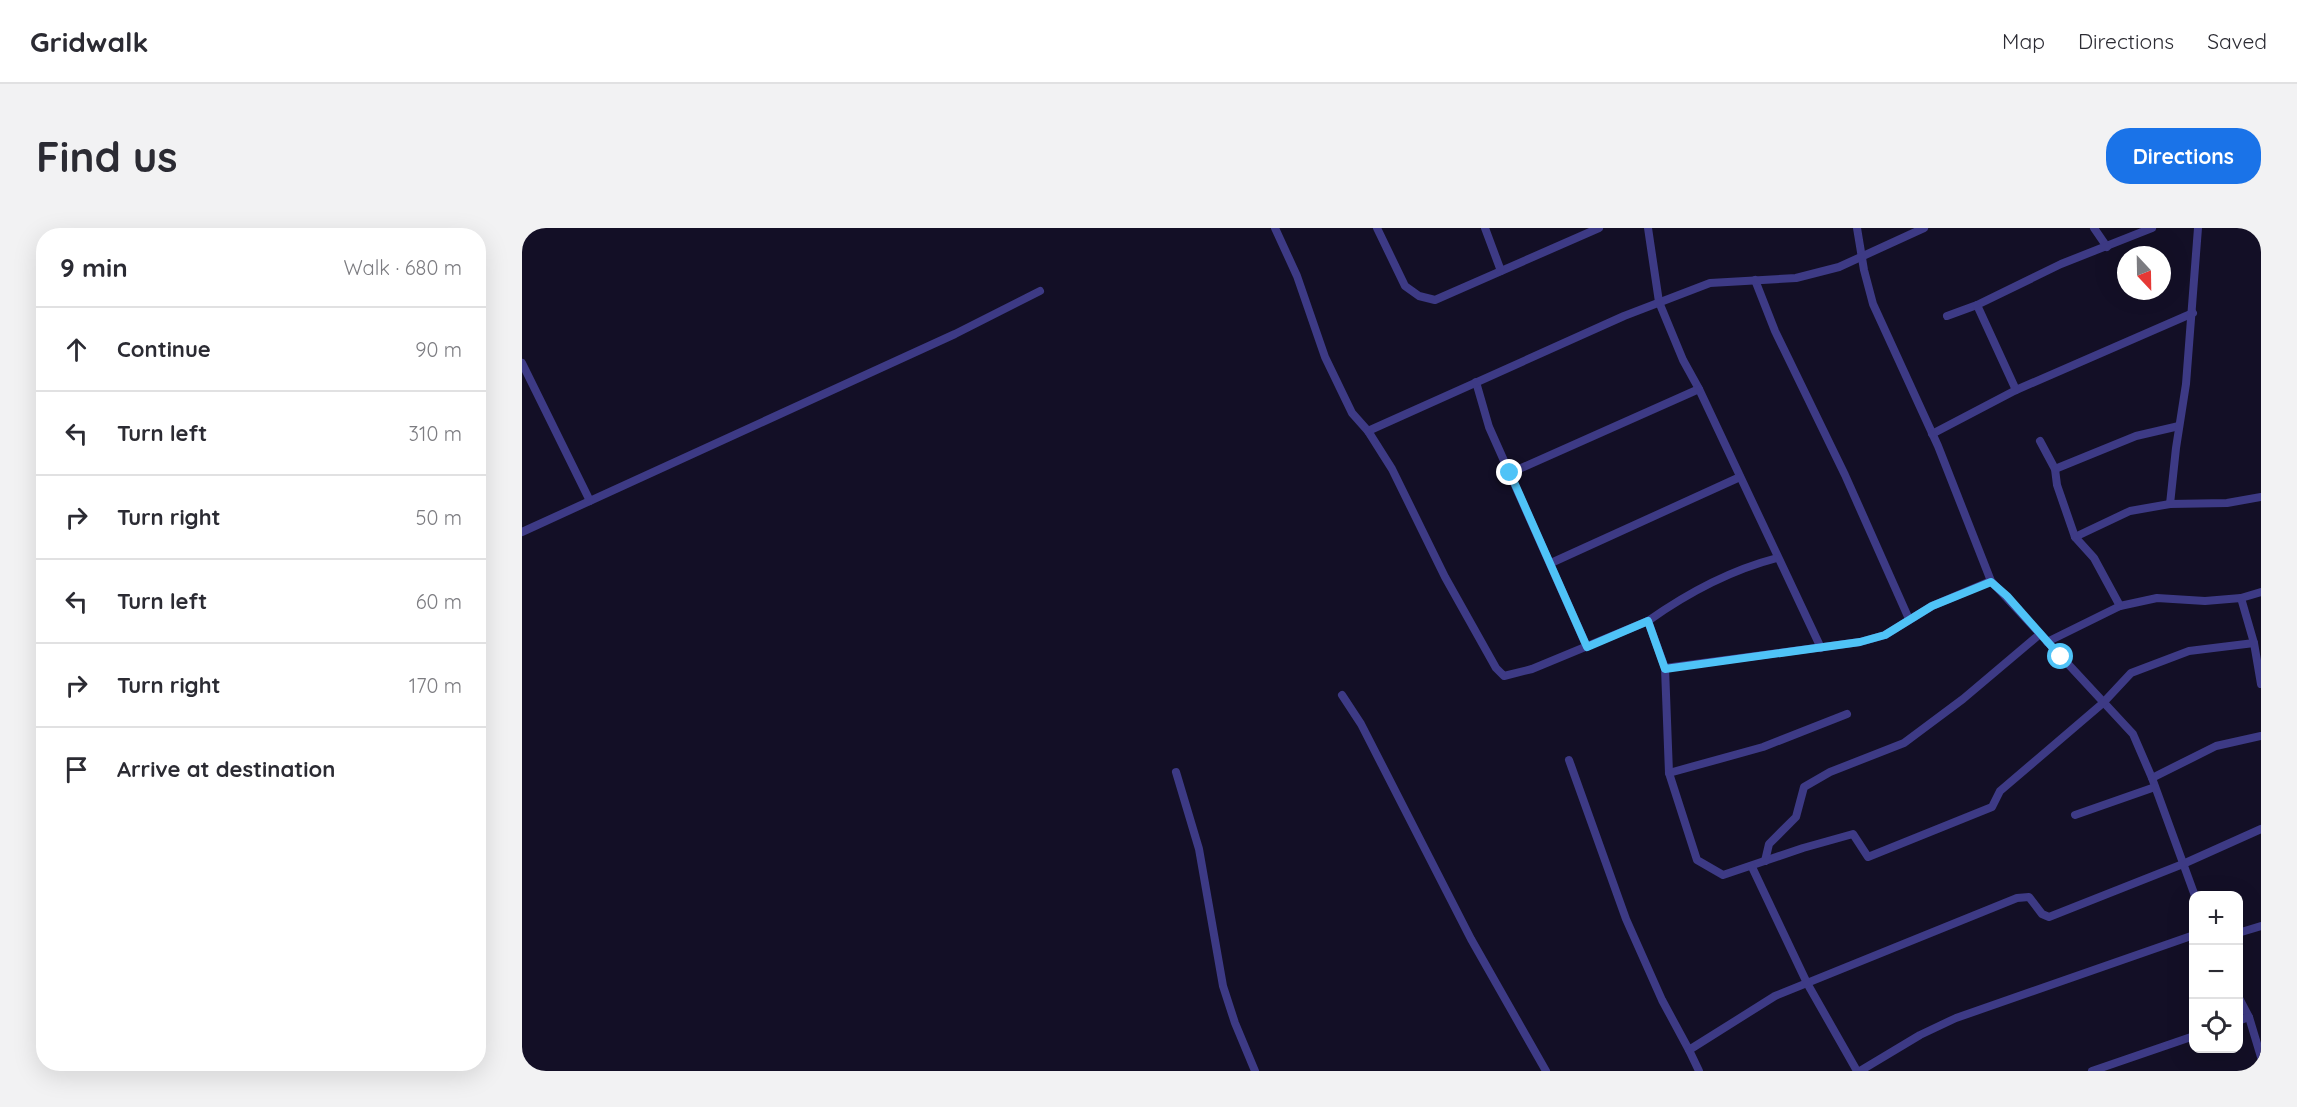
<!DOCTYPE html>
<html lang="en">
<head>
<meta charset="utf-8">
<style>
	:root { --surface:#fff; --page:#f2f2f3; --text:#2b2b33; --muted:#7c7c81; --line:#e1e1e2; --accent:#1a73e8 }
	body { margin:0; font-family:Quicksand,sans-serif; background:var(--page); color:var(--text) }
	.controls { position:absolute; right:18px; bottom:18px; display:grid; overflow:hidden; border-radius:12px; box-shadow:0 6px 24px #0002 }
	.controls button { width:54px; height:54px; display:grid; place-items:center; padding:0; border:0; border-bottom:2px solid var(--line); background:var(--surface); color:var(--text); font:30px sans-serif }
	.compass { position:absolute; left:1595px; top:18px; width:54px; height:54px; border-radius:50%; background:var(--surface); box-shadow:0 6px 24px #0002; rotate:158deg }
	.stop { position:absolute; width:18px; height:18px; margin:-14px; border:4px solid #4fc3f7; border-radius:50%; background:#fff }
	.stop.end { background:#4fc3f7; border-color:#fff; box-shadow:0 2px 6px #0008 }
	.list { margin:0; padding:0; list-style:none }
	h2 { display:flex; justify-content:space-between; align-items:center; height:78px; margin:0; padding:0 24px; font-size:26px }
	h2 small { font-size:20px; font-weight:400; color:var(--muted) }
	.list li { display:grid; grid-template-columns:39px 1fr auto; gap:18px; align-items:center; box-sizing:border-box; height:84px; padding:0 24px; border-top:2px solid var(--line) }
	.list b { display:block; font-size:22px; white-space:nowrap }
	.list em { font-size:20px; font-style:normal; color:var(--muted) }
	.icon { flex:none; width:33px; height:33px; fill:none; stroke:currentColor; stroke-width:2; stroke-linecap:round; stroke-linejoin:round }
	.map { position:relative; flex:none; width:1739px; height:843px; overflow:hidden; border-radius:24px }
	header { display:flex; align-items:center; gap:36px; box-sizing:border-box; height:84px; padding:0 30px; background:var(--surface); border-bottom:2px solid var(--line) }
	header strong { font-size:28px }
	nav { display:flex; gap:33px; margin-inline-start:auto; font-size:21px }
	.intro { display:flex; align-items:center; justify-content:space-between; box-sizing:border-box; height:144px; padding:0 36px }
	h1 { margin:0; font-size:42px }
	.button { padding:15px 27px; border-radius:24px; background:var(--accent); color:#fff; font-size:21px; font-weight:700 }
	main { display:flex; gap:36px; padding:0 36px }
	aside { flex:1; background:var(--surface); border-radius:24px; box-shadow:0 6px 24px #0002 }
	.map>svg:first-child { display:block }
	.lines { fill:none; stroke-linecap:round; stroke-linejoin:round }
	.minor { stroke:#3d3a85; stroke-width:8 }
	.route { stroke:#4fc3f7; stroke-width:8 }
</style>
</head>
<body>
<header>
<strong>Gridwalk</strong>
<nav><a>Map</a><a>Directions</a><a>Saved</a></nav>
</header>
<div class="intro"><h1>Find us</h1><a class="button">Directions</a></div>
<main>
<aside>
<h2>9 min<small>Walk · 680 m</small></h2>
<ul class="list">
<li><svg class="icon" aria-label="ahead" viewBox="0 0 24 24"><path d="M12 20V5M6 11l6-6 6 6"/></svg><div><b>Continue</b></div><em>90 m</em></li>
<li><svg class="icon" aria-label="left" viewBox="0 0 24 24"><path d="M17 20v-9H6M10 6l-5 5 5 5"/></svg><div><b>Turn left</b></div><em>310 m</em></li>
<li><svg class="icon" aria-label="right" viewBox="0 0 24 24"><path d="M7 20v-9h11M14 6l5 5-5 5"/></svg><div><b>Turn right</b></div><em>50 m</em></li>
<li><svg class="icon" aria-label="left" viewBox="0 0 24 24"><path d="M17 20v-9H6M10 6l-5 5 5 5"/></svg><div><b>Turn left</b></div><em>60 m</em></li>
<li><svg class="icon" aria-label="right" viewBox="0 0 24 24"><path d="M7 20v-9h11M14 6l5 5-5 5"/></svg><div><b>Turn right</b></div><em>170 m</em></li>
<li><svg class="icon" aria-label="arrive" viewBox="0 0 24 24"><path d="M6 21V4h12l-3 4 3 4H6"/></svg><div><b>Arrive at destination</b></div></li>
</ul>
</aside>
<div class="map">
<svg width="1739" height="843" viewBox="0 0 1739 843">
	<rect width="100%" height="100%" fill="#130f26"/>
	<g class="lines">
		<!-- minor -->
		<g class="minor">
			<polyline points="753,0 775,48 803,129 830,185 846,203 870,241 923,349 974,440 982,448 1010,441 1126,393"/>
			<polyline points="855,0 883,58 897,68 913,72 1077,0"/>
			<polyline points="963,0 979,43"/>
			<polyline points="1126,0 1137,74 1161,132 1177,161 1299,420"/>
			<polyline points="1335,0 1342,42 1351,76 1416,218 1469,353 1611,506 1630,550 1673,668"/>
			<polyline points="1572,0 1585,19"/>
			<polyline points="1233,52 1253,103 1323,247 1387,391"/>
			<polyline points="1425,88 1455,77"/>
			<polyline points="0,135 68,273"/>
			<polyline points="954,154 967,199 1065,419"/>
			<polyline points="1494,162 1455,77 1539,36 1630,0"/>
			<polyline points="846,203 1102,88 1188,55 1274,50 1317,39 1402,0"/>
			<polyline points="1410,206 1494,162 1671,85"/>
			<polyline points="1518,213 1533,241 1535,257 1553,309 1572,330 1598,378"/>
			<polyline points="1533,241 1614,208 1657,198"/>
			<polyline points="988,245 1177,161"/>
			<polyline points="1648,276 1654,220 1664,156 1676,0"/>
			<polyline points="0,304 433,106 518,63"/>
			<polyline points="1553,309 1608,283 1648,276 1705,275 1739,269"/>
			<path d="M1255 330C1209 342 1164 366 1126 393L1143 440 1147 545 1175 632 1201 647 1281 620 1331 606 1346 629 1470 579 1478 563 1581 475 1609 445 1667 423 1732 415"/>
			<polyline points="1029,335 1218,249"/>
			<polyline points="1719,370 1732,415 1739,456"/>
			<polyline points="1525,414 1598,378 1635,370 1683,373 1719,370 1739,364"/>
			<polyline points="1143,440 1338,414 1363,407 1410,378 1469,353"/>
			<polyline points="820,467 839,496 949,711 1024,843"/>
			<polyline points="1047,532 1104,691 1140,772 1167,822 1253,768 1495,670 1507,669 1520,686 1527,689 1661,636 1739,601"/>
			<polyline points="654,544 677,621 701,758 713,795 733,843"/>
			<polyline points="1147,545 1241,519 1325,486"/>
			<polyline points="1630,550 1694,518 1739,508"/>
			<polyline points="1553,587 1633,559"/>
			<polyline points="1243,633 1247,616 1274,589 1282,559 1308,544 1382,515 1441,471 1518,406"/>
			<polyline points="1230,639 1285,755 1335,843"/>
			<polyline points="1716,705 1739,698"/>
			<polyline points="1716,768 1727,789 1739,829"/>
			<polyline points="1716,793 1727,789"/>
			<polyline points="1167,822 1177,843"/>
			<polyline points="1338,843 1398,807 1434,790 1672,707"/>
			<polyline points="1570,843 1672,808"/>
		</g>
	</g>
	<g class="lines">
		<!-- route -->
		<polyline class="route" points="988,245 1065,419 1126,393 1143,441 1338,414 1363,407 1410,378 1469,354 1485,368 1539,429"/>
	</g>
</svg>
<div class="controls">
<button>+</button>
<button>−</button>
<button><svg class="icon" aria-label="locate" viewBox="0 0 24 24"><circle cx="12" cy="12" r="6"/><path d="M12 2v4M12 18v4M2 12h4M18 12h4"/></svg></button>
</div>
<svg class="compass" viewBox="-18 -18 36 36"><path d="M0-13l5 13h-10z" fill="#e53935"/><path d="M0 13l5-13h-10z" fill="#7c7c81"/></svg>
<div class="stop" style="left:1539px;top:429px"></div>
<div class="stop end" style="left:988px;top:245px"></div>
</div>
</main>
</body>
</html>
